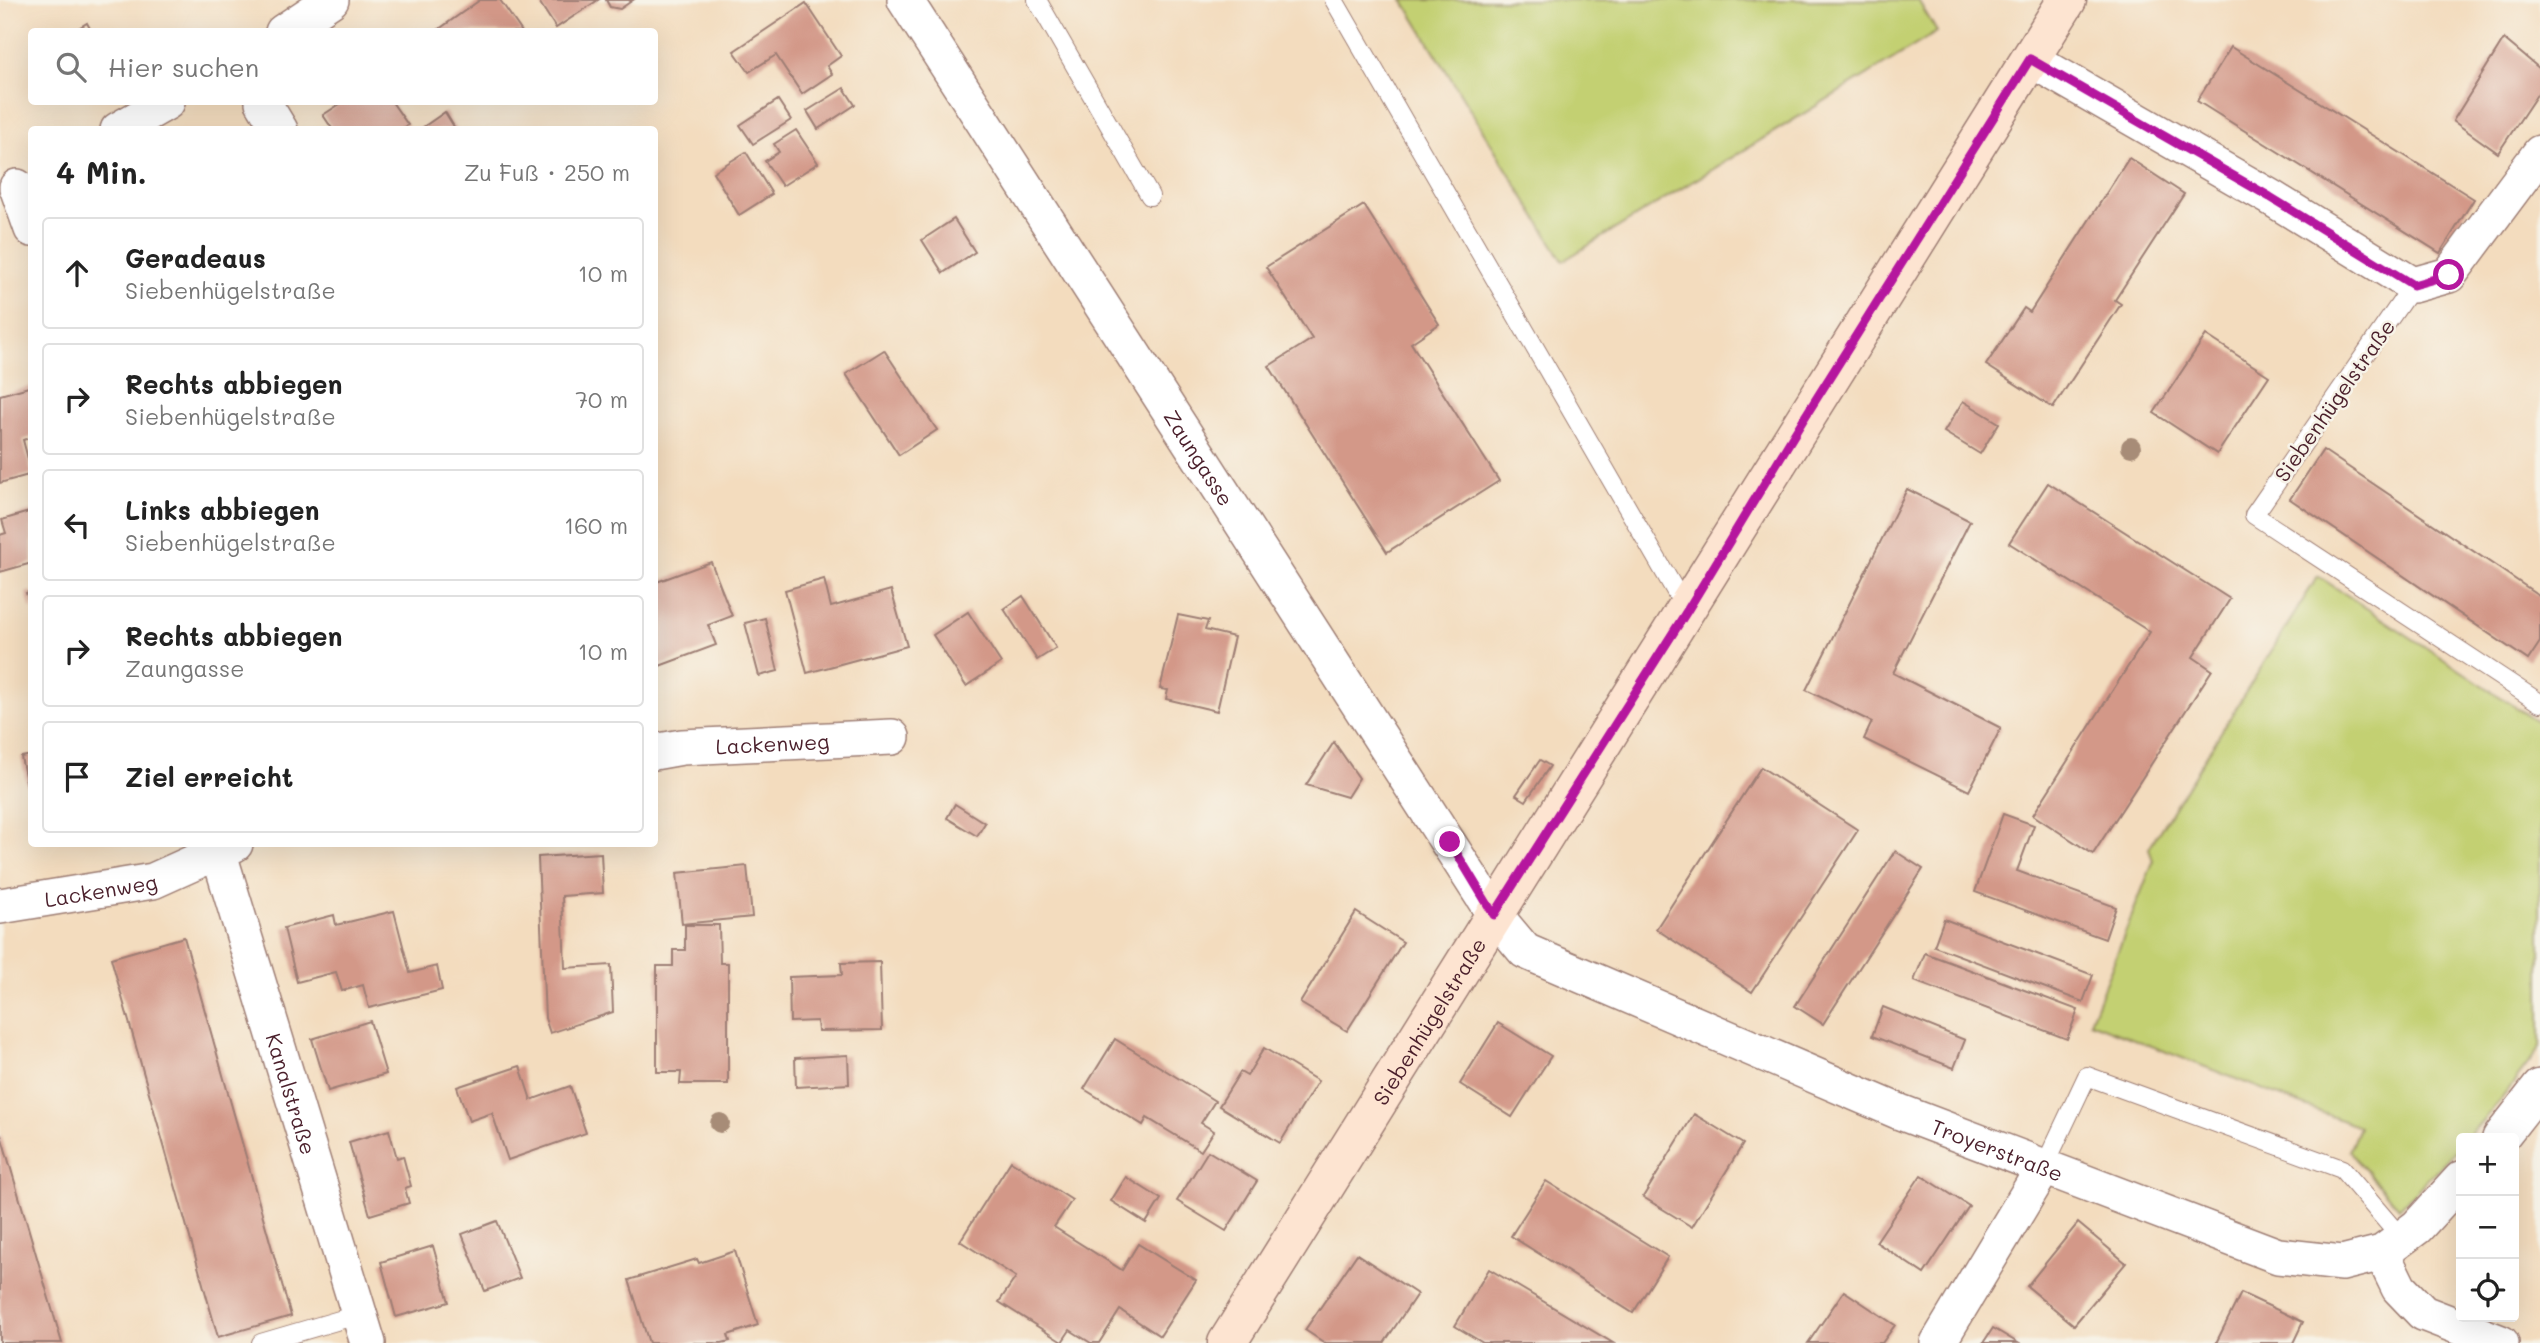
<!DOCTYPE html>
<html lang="de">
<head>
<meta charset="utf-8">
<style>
	:root { --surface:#fff; --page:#f6f6f6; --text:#222; --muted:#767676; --line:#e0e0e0 }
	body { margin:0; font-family:Mali,sans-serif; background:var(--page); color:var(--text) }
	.controls { position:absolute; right:21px; bottom:21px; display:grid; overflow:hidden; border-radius:7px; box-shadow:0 7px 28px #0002 }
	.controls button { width:63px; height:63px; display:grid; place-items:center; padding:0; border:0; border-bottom:2px solid var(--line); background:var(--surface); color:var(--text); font:35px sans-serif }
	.stop { position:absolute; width:21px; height:21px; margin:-16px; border:5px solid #b5179e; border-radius:50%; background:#fff }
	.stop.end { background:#b5179e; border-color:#fff; box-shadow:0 2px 7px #0008 }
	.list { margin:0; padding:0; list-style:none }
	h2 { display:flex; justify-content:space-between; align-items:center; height:91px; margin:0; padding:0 28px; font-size:30px }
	h2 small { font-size:23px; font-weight:400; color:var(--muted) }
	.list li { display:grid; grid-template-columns:46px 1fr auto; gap:21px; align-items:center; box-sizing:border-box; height:112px; margin:0 14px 14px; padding:0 14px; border:2px solid var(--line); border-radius:7px }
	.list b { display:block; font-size:26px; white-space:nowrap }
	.list p { margin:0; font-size:23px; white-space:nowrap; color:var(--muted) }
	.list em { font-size:23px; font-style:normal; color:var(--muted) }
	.icon { flex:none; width:38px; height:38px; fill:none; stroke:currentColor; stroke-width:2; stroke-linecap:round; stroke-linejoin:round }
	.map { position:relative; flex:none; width:2540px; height:1343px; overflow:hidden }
	.search { position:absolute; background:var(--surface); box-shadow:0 7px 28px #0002; left:28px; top:28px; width:630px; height:77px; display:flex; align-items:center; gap:18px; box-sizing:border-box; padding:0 24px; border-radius:7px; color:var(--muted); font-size:26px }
	.panel { position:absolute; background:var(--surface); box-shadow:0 7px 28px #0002; left:28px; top:126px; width:630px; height:721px; border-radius:7px }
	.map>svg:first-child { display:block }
	.green { fill:#c3d072; stroke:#86784e; stroke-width:2 }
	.building { fill:#d39888 }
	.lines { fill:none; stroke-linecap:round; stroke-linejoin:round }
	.lane-casing { stroke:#9e7e74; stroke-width:20 }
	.street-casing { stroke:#9e7e74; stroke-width:38 }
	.secondary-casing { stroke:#9e7e74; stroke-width:41 }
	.lane { stroke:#fff; stroke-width:18 }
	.street { stroke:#fff; stroke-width:35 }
	.secondary { stroke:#fde4d1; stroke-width:38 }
	.tree { fill:#a78c77 }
	.route { stroke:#b5179e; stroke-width:9 }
	.labels { text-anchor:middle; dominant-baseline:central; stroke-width:5; stroke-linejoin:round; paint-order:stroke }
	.street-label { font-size:21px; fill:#4a1f2b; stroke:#f7f3e8 }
</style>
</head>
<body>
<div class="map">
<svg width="2540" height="1343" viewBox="0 0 2540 1343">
	<rect width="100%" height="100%" fill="#f7f3e8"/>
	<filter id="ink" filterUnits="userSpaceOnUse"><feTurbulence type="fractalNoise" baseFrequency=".0143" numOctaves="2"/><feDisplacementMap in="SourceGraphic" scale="14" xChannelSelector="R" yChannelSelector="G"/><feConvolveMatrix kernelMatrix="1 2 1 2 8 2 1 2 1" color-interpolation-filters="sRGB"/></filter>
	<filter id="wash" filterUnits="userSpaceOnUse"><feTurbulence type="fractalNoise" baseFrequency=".00686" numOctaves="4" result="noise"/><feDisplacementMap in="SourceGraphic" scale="28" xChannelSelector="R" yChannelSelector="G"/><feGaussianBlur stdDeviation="1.57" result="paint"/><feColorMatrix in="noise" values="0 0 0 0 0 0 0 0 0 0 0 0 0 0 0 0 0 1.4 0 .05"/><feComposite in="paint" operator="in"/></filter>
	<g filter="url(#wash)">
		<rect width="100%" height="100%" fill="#f3dcbe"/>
		<!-- green -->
		<g class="green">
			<polygon points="1403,0 1918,0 1937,32 1563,261"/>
			<polygon points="2318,576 2540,723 2540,1048 2502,1098 2467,1138 2461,1138 2461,1145 2399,1208 2349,1151 2359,1127 2090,1022 2153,862 2149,848"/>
		</g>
		<g id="blocks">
			<!-- building -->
			<g class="building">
				<polygon points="480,0 500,0 522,32 435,32"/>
				<polygon points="538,0 598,0 556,28"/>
				<polygon points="606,0 633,0 620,9 610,7"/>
				<polygon points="806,3 841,56 827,66 832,74 802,94 776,55 749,72 734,51"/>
				<polygon points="87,23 92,32 72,32"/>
				<polygon points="2504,39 2540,69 2540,90 2498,153 2453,121"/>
				<polygon points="2231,47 2474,199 2440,253 2197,101"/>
				<polygon points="844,88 855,105 818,129 807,111"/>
				<polygon points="778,100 791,120 753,144 740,125"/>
				<polygon points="343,102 392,102 408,125 400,130 333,130 323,115"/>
				<polygon points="445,112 456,130 419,130"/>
				<polygon points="796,130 818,163 782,186 765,161 779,152 774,144"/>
				<polygon points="746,152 772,194 739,215 713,172"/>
				<polygon points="2129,158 2184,194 2115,300 2121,304 2053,408 1986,365 2024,308 2030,312"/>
				<polygon points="1364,205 1439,324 1411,343 1499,481 1387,552 1269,366 1312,339 1266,267"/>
				<polygon points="954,219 975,252 943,273 922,240"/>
				<polygon points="2206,335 2269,376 2217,454 2154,413"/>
				<polygon points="884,350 937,430 899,455 846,374"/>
				<polygon points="32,386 32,437 23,440 32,474 0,483 0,395"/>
				<polygon points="1963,401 1999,423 1980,454 1944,432"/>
				<polygon points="2323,450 2540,596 2540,642 2528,660 2290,499"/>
				<polygon points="2048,483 2230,599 2193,657 2212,670 2093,854 2033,815 2150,632 2009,543"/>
				<polygon points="1907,489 1970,521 1893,673 2001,728 1969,791 1864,739 1872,722 1806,690"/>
				<polygon points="32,511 32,563 0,572 0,535 6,533 2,520"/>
				<polygon points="711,562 732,616 708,625 716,645 654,668 654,583"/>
				<polygon points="824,579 831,607 891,590 907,646 807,673 785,590"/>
				<polygon points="32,591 32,609 31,609 26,593"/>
				<polygon points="1023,596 1056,648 1037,660 1004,609"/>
				<polygon points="968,612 1001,663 966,686 933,635"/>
				<polygon points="1178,615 1208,621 1205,630 1234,637 1217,711 1166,699 1168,690 1160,689"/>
				<polygon points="765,618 778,671 759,676 745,623"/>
				<polygon points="1334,742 1359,778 1347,797 1306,785"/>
				<polygon points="32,755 32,795 29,795 21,757"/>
				<polygon points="1540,760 1550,766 1526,801 1516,795"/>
				<polygon points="1761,767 1858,830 1752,992 1656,929"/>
				<polygon points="955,804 985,823 977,836 947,818"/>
				<polygon points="2003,814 2034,825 2017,871 2116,907 2105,939 1975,892"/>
				<polygon points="1895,851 1923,869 1823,1024 1795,1006"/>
				<polygon points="601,853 603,893 562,896 565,968 611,965 613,1012 550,1033 545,1018 538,857"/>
				<polygon points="747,866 752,917 682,924 677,873"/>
				<polygon points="394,911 410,973 437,966 442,990 369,1008 363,985 342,991 336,972 297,982 284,928 334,915 336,925"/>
				<polygon points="1356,912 1403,942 1347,1031 1300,1003"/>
				<polygon points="1944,919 2093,975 2083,1002 1934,946"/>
				<polygon points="685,925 719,925 720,963 728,963 728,1084 680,1084 681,1072 657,1072 657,966 673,966 673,950 685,950"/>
				<polygon points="184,937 291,1316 218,1337 111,958"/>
				<polygon points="1925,953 2078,1010 2067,1039 1914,981"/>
				<polygon points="880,962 882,1030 818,1031 817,1021 790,1022 789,977 842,975 841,963"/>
				<polygon points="1883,1007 1965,1040 1954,1068 1872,1036"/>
				<polygon points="370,1021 386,1074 328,1091 312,1039"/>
				<polygon points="1498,1023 1551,1056 1512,1117 1460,1084"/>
				<polygon points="1115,1039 1215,1101 1201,1123 1214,1131 1201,1151 1147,1118 1143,1125 1084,1089"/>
				<polygon points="1264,1048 1318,1081 1280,1143 1219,1106 1240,1072 1247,1076"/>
				<polygon points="848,1055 849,1084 796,1087 795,1058"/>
				<polygon points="520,1066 531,1100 570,1086 586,1133 508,1160 492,1113 469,1121 457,1087"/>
				<polygon points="1694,1114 1743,1144 1692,1227 1643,1197"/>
				<polygon points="389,1130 397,1158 403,1156 411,1186 405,1188 409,1203 370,1215 349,1142"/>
				<polygon points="0,1135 1,1135 62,1343 0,1343"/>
				<polygon points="1208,1151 1257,1181 1226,1231 1177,1201"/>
				<polygon points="1011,1161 1072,1200 1054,1227 1122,1270 1138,1244 1196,1280 1160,1336 1120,1310 1099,1343 1091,1343 1070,1330 1062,1342 999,1302 1016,1277 960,1241"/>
				<polygon points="1921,1175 1969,1206 1924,1274 1876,1242"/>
				<polygon points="1126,1177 1161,1199 1146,1223 1111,1201"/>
				<polygon points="1546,1181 1668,1257 1633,1313 1511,1236"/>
				<polygon points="497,1221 520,1278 485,1291 462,1234"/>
				<polygon points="2078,1223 2126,1263 2074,1325 2027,1286"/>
				<polygon points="433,1246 449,1302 396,1317 381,1262"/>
				<polygon points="735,1251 758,1325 728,1335 730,1341 722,1343 649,1343 629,1280 697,1259 699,1263"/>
				<polygon points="1357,1254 1417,1294 1384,1343 1325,1343 1305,1330"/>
				<polygon points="1489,1269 1613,1343 1483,1343 1455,1326"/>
				<polygon points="1844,1291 1895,1325 1882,1343 1808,1343"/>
				<polygon points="2241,1293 2303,1322 2293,1343 2216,1343"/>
				<polygon points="1993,1328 2018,1343 1983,1343"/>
			</g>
		</g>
	</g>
	<g filter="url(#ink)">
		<use href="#blocks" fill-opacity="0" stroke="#9e7e74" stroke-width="2"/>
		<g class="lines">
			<!-- lane casing -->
			<g class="lane-casing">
				<g id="lane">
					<polyline points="1037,0 1150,196"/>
					<polyline points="1334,0 1687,611"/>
					<polyline points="2413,285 2254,515 2540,703"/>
					<polyline points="2044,1167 2087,1076 2342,1169 2401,1238"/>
					<polyline points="261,1343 360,1314"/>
				</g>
			</g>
			<!-- street casing -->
			<g class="street-casing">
				<g id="street">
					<path id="s1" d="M905 0 1494 914 1525 951 1900 1112 2278 1256 2342 1263 2382 1253 2417 1227 2461 1179"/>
					<polyline points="283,32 331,0"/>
					<polyline points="2030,59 2270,197 2413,285 2449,275 2540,153"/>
					<polyline points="263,102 280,130"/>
					<polyline points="118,130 167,102"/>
					<polyline points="17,187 32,229"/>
					<path id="s2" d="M654 752 682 747 892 737"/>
					<path id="s3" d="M216 844 368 1343"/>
					<path id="s4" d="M0 906 153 881 235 844"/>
					<polyline points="2500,1138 2540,1087"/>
					<polyline points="2382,1253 2399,1288 2423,1313 2501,1343"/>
					<polyline points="1938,1343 2044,1167"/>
				</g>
			</g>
			<!-- secondary casing -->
			<g class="secondary-casing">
				<g id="secondary">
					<path id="s5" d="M1227 1343 2067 0"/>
				</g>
			</g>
			<!-- lane -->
			<use href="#lane" class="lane"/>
			<!-- street -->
			<use href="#street" class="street"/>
			<!-- secondary -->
			<use href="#secondary" class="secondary"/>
		</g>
		<!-- trees -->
		<g class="tree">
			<circle cx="2131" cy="447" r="10"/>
			<circle cx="720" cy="1123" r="10"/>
		</g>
	</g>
	<g class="lines" filter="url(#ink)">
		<!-- route -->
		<polyline class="route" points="1450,842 1494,915 1687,611 1803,420 2030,59 2270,197 2413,285 2449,275"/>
	</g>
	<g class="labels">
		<!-- street labels -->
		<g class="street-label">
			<text transform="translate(2334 400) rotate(-55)">Siebenhügelstraße</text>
			<text stroke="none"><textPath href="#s1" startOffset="544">Zaungasse</textPath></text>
			<text stroke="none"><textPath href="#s2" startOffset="119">Lackenweg</textPath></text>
			<text stroke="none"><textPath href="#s4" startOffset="102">Lackenweg</textPath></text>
			<text stroke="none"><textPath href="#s5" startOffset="380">Siebenhügelstraße</textPath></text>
			<text stroke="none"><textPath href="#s3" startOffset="261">Kanalstraße</textPath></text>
			<text stroke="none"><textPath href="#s1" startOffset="1648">Troyerstraße</textPath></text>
		</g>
	</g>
</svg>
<div class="controls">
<button>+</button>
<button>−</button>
<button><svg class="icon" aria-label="locate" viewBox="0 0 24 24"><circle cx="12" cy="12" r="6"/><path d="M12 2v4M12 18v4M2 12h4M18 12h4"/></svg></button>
</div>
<div class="stop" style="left:2449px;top:275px"></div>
<div class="stop end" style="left:1450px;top:842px"></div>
<div class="search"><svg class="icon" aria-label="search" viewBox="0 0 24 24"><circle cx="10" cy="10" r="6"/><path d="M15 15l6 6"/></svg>Hier suchen</div>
<section class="panel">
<h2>4 Min.<small>Zu Fuß · 250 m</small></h2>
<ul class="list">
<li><svg class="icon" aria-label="ahead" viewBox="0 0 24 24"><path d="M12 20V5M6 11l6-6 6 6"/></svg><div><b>Geradeaus</b><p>Siebenhügelstraße</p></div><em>10 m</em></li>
<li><svg class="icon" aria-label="right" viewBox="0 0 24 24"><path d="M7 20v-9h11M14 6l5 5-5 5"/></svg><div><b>Rechts abbiegen</b><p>Siebenhügelstraße</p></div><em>70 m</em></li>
<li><svg class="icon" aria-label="left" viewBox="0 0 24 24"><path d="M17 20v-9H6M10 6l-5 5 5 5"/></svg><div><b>Links abbiegen</b><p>Siebenhügelstraße</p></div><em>160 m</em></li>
<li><svg class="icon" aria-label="right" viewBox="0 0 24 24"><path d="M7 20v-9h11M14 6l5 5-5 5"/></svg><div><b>Rechts abbiegen</b><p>Zaungasse</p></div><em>10 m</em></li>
<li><svg class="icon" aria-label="arrive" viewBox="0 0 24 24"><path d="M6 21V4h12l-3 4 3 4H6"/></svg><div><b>Ziel erreicht</b></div></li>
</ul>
</section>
</div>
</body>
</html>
